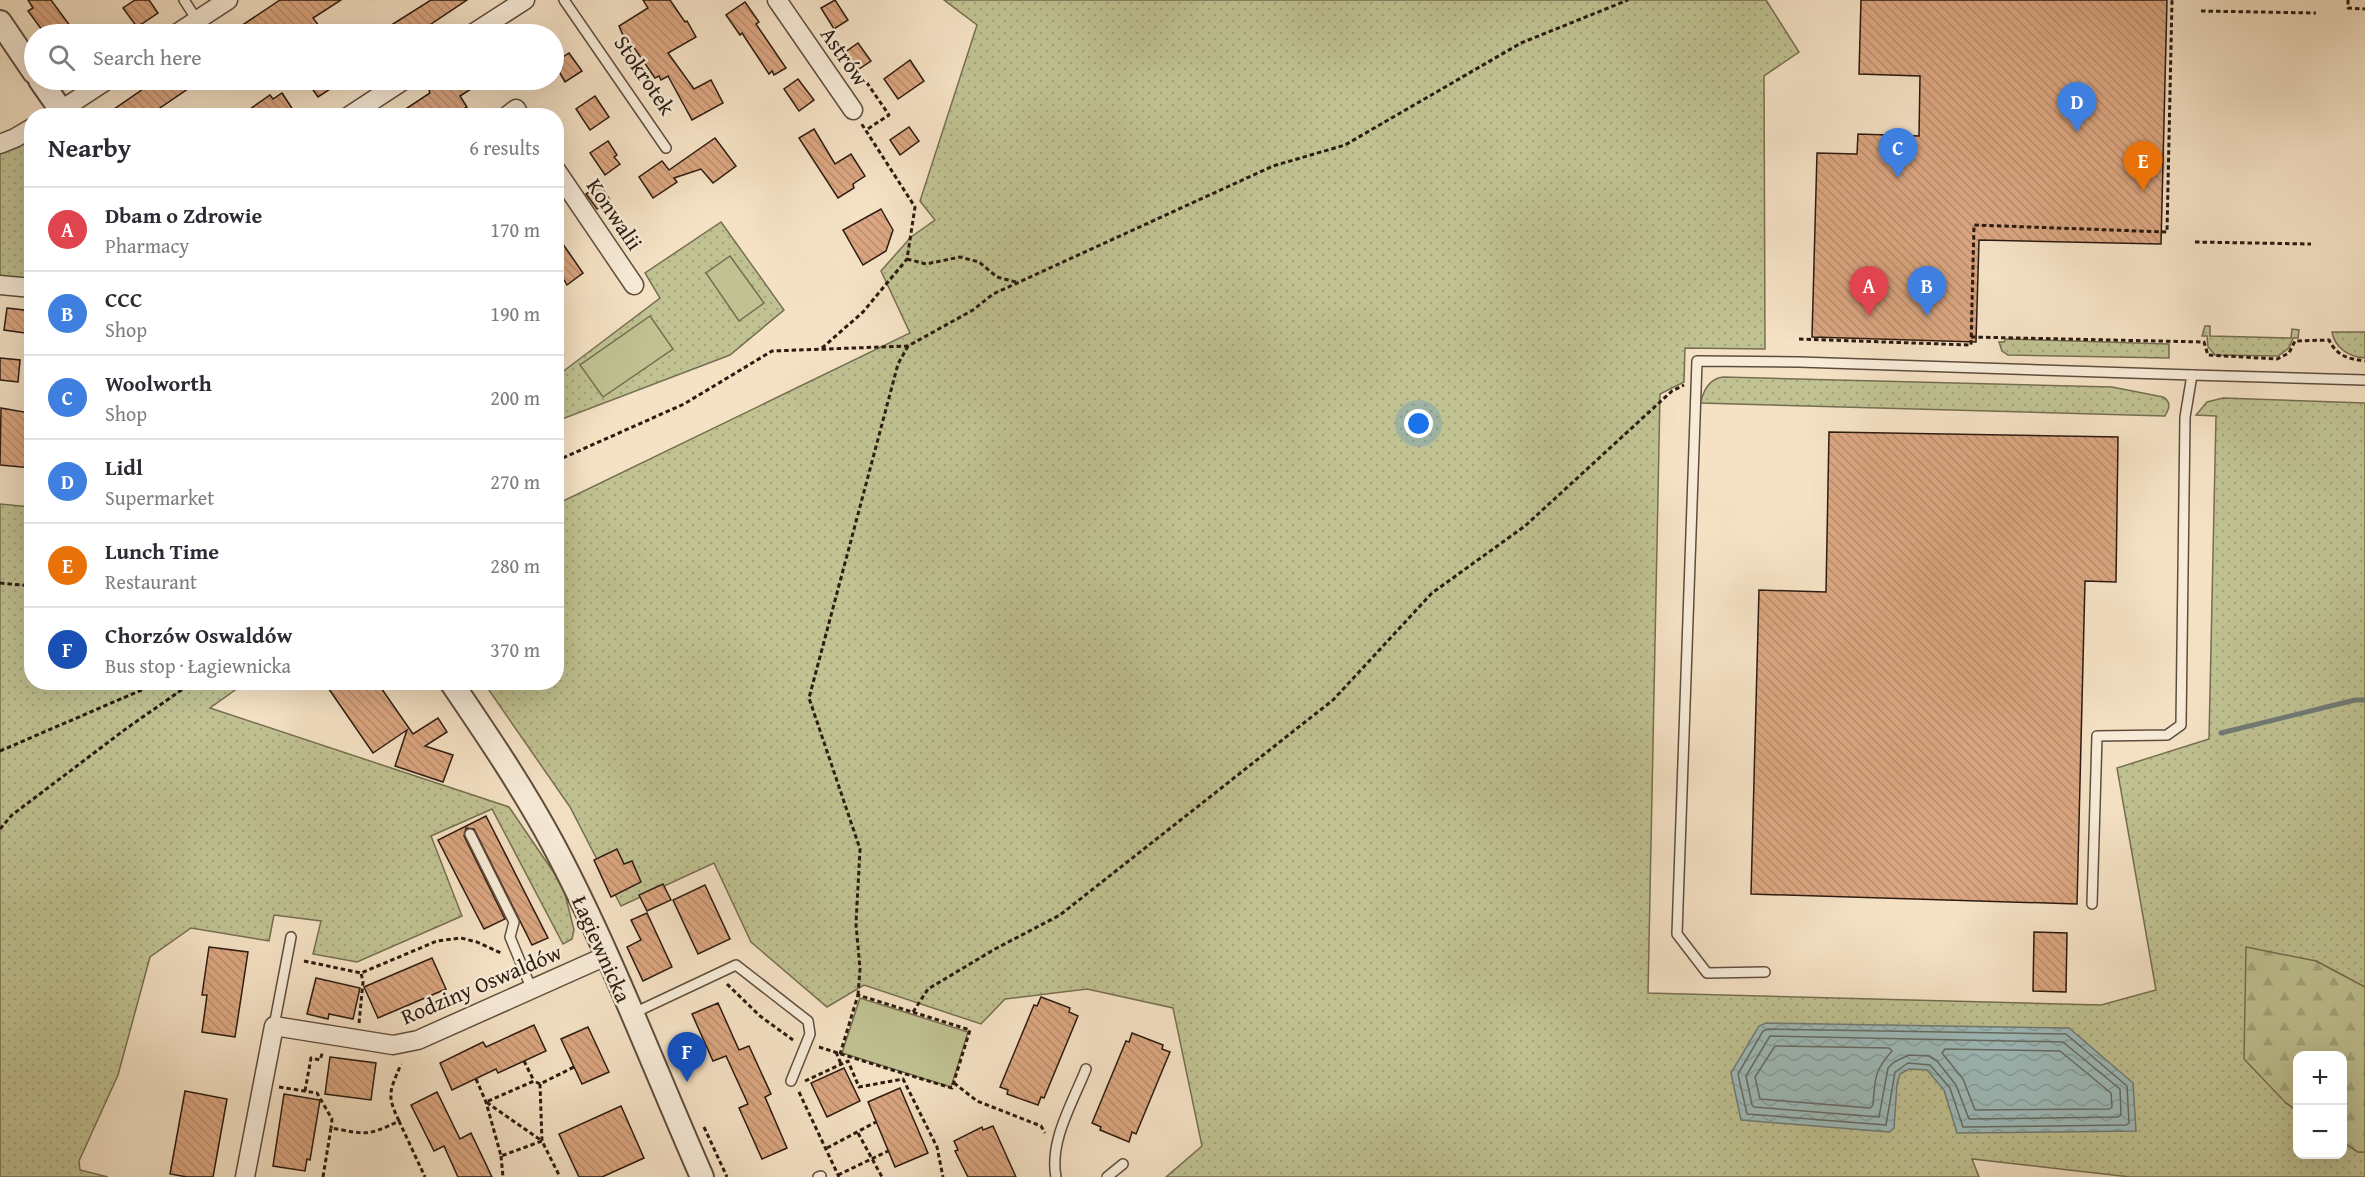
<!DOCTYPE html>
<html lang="en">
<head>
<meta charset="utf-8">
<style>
	:root { --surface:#fff; --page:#f7f7f7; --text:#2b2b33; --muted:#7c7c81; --line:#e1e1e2; --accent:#ea580c }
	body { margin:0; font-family:"Gentium Book Plus",serif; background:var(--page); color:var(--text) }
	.controls { position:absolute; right:18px; bottom:18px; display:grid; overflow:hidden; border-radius:12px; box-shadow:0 6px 24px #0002 }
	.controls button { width:54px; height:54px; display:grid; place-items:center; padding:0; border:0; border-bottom:2px solid var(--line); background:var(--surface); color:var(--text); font:30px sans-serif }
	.you { position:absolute; left:1419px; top:424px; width:21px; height:21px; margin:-15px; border:4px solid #fff; border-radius:50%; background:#1a73e8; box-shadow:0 0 0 9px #1a73e833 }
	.badge { display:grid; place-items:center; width:39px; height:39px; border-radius:50%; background:var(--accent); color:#fff; font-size:20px; font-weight:700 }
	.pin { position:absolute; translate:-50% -50px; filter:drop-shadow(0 2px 3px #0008) }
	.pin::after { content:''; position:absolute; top:32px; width:21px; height:18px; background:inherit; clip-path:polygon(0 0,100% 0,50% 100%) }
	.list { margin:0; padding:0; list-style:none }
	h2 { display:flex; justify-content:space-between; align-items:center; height:78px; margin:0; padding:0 24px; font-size:26px }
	h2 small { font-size:20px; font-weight:400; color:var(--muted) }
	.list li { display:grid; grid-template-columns:39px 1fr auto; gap:18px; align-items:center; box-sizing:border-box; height:84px; padding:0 24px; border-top:2px solid var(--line) }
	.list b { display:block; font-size:22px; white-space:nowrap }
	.list p { margin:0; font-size:20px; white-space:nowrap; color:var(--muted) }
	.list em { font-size:20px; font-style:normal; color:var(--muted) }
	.icon { flex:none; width:33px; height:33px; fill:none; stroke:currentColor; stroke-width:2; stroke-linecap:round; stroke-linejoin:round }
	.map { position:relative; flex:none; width:2365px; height:1177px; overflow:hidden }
	.search { position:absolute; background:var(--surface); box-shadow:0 6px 24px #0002; left:24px; top:24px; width:540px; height:66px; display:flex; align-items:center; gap:15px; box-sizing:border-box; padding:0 21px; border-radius:33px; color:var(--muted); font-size:22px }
	.panel { position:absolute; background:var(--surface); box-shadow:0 6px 24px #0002; left:24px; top:108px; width:540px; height:582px; border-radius:24px }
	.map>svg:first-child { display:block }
	.grass { fill:url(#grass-dots); stroke:#766e51; stroke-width:1.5 }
	.forest { fill:url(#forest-firs); stroke:#766e51; stroke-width:1.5 }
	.park { fill:#c0c292; stroke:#766e51; stroke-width:1.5 }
	.water { fill:url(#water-waves); stroke:#707c77; stroke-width:1.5 }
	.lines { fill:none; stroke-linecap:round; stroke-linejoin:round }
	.shore { stroke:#656c66; stroke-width:1.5 }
	.stream { stroke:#707c77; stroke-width:5 }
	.building { fill:url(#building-back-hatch); stroke:#2c1b10; stroke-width:1.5 }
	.service-casing { stroke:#5e4d3d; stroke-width:12 }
	.minor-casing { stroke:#5e4d3d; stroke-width:21 }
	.tertiary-casing { stroke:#5e4d3d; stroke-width:26 }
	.path { stroke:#2c1b10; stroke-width:3; stroke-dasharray:4.5 3; stroke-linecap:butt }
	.service { stroke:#f8ecd9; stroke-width:9 }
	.minor { stroke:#f8ecd9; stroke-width:18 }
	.tertiary { stroke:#f8ecd9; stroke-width:22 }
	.labels { text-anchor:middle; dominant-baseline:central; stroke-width:5; stroke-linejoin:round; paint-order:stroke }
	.street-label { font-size:22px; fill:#2c1b10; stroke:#f8ecd9 }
</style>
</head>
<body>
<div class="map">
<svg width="2365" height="1177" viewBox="0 0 2365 1177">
	<defs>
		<pattern id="grass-dots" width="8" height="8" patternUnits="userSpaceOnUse" patternTransform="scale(1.5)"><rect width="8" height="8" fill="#c0c292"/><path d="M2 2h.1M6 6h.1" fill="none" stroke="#a5a67d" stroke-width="1.8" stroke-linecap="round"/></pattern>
		<pattern id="forest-firs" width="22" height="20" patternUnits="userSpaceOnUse" patternTransform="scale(1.5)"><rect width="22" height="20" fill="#c0c292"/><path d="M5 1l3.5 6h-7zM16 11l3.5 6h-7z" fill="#a5a67d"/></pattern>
		<pattern id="water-waves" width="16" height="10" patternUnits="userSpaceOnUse" patternTransform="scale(1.5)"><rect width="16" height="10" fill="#9ebcbb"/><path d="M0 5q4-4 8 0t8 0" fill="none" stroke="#88a1a0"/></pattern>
		<pattern id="building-back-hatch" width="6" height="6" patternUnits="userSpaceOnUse" patternTransform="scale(1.5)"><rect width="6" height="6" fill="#dba681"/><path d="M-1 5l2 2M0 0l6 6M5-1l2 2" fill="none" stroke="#bc8e6e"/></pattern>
	</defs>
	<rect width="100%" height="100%" fill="#f5e2c5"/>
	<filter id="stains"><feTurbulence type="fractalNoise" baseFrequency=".00333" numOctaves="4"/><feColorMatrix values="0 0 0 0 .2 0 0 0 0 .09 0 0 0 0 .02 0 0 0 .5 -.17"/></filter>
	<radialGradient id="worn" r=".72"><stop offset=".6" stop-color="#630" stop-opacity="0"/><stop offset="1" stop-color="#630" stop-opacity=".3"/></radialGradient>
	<!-- grass -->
	<g class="grass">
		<polygon points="944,0 1766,0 1799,52 1764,76 1765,349 1685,348 1684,382 1660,394 1648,993 2101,1005 2156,990 2117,768 2209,739 2216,416 2196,415 2207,402 2223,398 2365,403 2365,987 2316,961 2285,1102 2297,1111 2298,1154 2342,1154 2343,1142 2358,1152 2365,1152 2365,1177 2130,1177 1972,1159 1979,1177 1166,1177 1202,1146 1173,1008 1087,989 1005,999 981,1024 864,985 827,1007 751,942 714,863 621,906 570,807 484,683 556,682 557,504 910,333 881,271 911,237 935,220 920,201 977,25"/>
		<polygon points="31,139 31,288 0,285 0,144"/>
		<polygon points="721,222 784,310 730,355 557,421 557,376 660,298 645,273"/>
		<polygon points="2205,326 2210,326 2210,336 2291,338 2292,329 2299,330 2298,338 2293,338 2289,348 2278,356 2215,355 2208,347 2207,336 2202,336"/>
		<path d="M2332 332H2365V358C2349 357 2335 348 2332 332Z"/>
		<polygon points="2006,339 2169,344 2169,358 2008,355 2002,351 1999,342 2004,342"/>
		<path d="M1723 377 2112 387 2163 397C2172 402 2169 409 2165 416L1700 403C1704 391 1708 379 1723 377Z"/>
		<polygon points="0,504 31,507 32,682 245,683 210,708 509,807 563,886 574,930 572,939 563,944 492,809 431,836 462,916 357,962 313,954 321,921 274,915 269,941 191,928 150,957 118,1075 79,1161 80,1170 108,1177 0,1177"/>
	</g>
	<!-- forest -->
	<polygon class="forest" points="2246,947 2316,961 2365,987 2365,1152 2358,1152 2343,1142 2342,1056 2298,1056 2297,1111 2285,1102 2244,1059"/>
	<!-- park -->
	<g class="park">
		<polygon points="730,256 764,303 739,321 706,273"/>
		<polygon points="650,316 673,349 603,397 580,365"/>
		<polygon points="860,998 968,1032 951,1087 842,1053"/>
	</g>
	<!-- water -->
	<polygon class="water" points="1766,1023 2069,1028 2133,1083 2136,1131 1957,1133 1944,1090 1927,1070 1909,1069 1900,1074 1897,1084 1894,1128 1889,1132 1741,1120 1731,1073 1759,1026"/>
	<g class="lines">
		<!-- shore -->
		<g class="shore">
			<polygon points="1768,1029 2066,1034 2127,1086 2129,1123 2126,1125 1963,1127 1950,1088 1930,1065 1908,1063 1895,1072 1886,1125 1747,1114 1738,1074 1763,1031"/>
			<polygon points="1770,1036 2063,1042 2120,1089 2121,1115 2118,1117 1969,1119 1956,1085 1937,1061 1929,1056 1909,1055 1894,1062 1888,1068 1879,1117 1754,1107 1752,1105 1746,1076"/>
			<path d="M1775 1046 1889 1048 1892 1051C1874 1071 1875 1079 1873 1105L1870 1108 1760 1099 1755 1077Z"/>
			<polygon points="1945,1049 2060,1051 2111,1093 2112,1107 2109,1109 1975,1110 1963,1079 1942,1053"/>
		</g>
		<!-- stream -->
		<polyline class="stream" points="2221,733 2355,700 2365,700"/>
	</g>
	<!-- building -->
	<g class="building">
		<polygon points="28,0 51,0 76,34 45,34 28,11 33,8"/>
		<polygon points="135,0 149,0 158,13 137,27 123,8"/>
		<polygon points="280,0 341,0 313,18 325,34 229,34"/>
		<polygon points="431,0 467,0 416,34 377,34"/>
		<polygon points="643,0 670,0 685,22 687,21 696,37 668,53 694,89 711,80 723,103 692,120 668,76 661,80 659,76 655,78 633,46 629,49 619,26 648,8"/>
		<polygon points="835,0 848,20 834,29 821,8"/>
		<polygon points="1861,0 2167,0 2161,244 1979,240 1976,342 1812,337 1817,153 1857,154 1858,134 1919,136 1920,76 1859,74"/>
		<polygon points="745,2 759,22 756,24 786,68 774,75 772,71 769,74 742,33 740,35 726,15"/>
		<polygon points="858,43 871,61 856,71 844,53"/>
		<polygon points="569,53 582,71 565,82 554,63"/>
		<polygon points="910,60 924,81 898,99 884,79"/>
		<polygon points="798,79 814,100 799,111 784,89"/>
		<polygon points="152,80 201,80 148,116 104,116 143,89 142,87"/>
		<polygon points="306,80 344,80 318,97"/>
		<polygon points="447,80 485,80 460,96 467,107 453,116 395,116 430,93 429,90"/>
		<polygon points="282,93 297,116 240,116 270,95 273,99"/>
		<polygon points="595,96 609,117 590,130 576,109"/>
		<polygon points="909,127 919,141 900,155 890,140"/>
		<polygon points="814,129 835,164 851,154 865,176 853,184 854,188 838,198 799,138"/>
		<polygon points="715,138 736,166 713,183 701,169 674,178 677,182 653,198 639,177 662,161 669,170"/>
		<polygon points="608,141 617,155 614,157 620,164 605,175 590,153"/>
		<polygon points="600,185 610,200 597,209 586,194"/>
		<polygon points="881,209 893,230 886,251 863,265 843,230"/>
		<polygon points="556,234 583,273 567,285 563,278 556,282"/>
		<polygon points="7,308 32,311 32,334 4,330"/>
		<polygon points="0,358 20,360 18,382 0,380"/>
		<polygon points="1,408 30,413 25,450 32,451 32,468 0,465"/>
		<polygon points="1829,432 2118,437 2116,582 2085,581 2077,904 1751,894 1759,590 1826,592"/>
		<polygon points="324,682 377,682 413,734 438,718 447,732 425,746 453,755 443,782 395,766 407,730 373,753"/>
		<polygon points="486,816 548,938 532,945 474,829 466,828 464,836 505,919 484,929 438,840"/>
		<polygon points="617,849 624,864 632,861 641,882 611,897 594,860"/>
		<polygon points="663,884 671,900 647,911 639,895"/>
		<polygon points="705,885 730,939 698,954 673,900"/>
		<polygon points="647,913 672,967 643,981 627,947 641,940 631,920"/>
		<polygon points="2034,932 2067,933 2066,992 2033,991"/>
		<polygon points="209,947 248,952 235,1037 202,1032 207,995 202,995"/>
		<polygon points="432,958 446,989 378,1018 364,987"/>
		<polygon points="316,978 360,988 353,1019 329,1014 328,1019 307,1014"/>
		<polygon points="1041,997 1070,1008 1069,1012 1078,1016 1044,1098 1041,1097 1038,1105 1007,1094 1008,1090 1000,1087 1034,1005 1037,1006"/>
		<polygon points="718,1003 739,1050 749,1046 771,1094 765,1097 787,1148 762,1159 739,1108 748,1104 726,1056 713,1061 692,1014"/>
		<polygon points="534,1025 546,1051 498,1073 496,1069 452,1090 440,1063 483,1042 486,1047"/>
		<polygon points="588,1027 609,1072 582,1084 561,1039"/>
		<polygon points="1132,1033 1163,1045 1162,1049 1170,1052 1136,1134 1132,1132 1129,1142 1100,1130 1101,1127 1092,1123 1126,1041 1129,1042"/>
		<polygon points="330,1057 376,1063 371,1100 325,1094"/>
		<polygon points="844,1068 860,1101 827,1117 811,1083"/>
		<polygon points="900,1088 928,1153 895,1167 868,1102"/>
		<polygon points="185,1091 227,1099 213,1177 187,1177 170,1174"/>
		<polygon points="437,1092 460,1139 471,1133 492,1177 458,1177 444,1146 434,1151 411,1105"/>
		<polygon points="284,1094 320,1100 310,1160 307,1159 305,1171 273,1166"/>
		<polygon points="621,1106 644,1158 602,1177 579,1177 559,1134"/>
		<polygon points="993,1126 1016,1177 968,1177 955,1151 958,1150 954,1141 982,1127 983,1130"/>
	</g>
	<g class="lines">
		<!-- service casing -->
		<g class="service-casing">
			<g id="service">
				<polyline points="184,0 197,20"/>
				<polyline points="564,0 666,148"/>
				<polyline points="2192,375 2365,380"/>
				<polyline points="470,834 514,922 510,937 532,990"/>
				<polyline points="1765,972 1707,973 1677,934 1697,361 1799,362 2192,375 2185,417 2181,725 2167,735 2097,736 2092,904"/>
				<polyline points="634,1013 736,965 808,1021 810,1034 791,1081"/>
				<polyline points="274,1026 291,937"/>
				<polyline points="818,1177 821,1176"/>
				<path d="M1056 1177C1049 1141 1073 1102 1086 1069"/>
				<polyline points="1107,1177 1123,1164"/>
			</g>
		</g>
		<!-- minor casing -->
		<g class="minor-casing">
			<g id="minor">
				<polyline points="777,0 853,110"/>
				<polyline points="176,34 228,0"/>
				<polyline points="472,34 525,0"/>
				<polyline points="52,116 107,80"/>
				<polyline points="349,116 404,80"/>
				<polyline points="507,116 516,109 520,116"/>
				<polyline points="0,144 15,138 32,128"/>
				<polyline points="556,170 634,285"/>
				<polyline points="0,285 32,288"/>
				<polyline points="245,1177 274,1026 393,1045 418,1040 606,956"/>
			</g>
		</g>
		<!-- tertiary casing -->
		<g class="tertiary-casing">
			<g id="tertiary">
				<polyline points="0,22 34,72"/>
				<polyline points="40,80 65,116"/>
				<path d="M451 682C487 735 523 788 553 844 610 951 653 1066 702 1177"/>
			</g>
		</g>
		<!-- path -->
		<g class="path">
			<polyline points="2348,0 2348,8 2365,9"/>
			<polyline points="2201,11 2316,13"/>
			<polyline points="853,79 865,80 889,115 866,130"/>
			<polyline points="2195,242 2311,244"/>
			<polyline points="907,259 926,264 960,257 979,262 997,277 1016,282"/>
			<path d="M1971 337 2204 342 2208 355 2277 359 2289 353 2295 341 2329 340C2337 356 2348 359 2365 361"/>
			<polyline points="1799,339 1971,345 1974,225 2167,232 2172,0"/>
			<polyline points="822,348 863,312 907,259 915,207 861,123"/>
			<polyline points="556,461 684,404 772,351 908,346 973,310 993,294 1273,166 1345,145 1521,43 1628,0"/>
			<polyline points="0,583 32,586"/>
			<polyline points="0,751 160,682"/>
			<polyline points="0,829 12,815 127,728 193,682"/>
			<polyline points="304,961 361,973 437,941 461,938 477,942 503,954"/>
			<polyline points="727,984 760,1016 793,1040"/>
			<polyline points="858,995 860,969 856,924 860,849 809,698 898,364 908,346"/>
			<polyline points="913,1012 928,989 995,949 1060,915 1333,700 1432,593 1525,526 1672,391 1684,385"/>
			<polyline points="359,1023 363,982 361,973"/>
			<path d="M819 1047C863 1061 908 1075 952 1088L970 1030 858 995 840 1054"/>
			<polyline points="836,1052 841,1064"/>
			<polyline points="524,1061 534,1081"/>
			<polyline points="476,1079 486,1102 501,1156 542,1141 560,1177"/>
			<polyline points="805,1081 848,1061 859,1087 903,1079 937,1147 943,1177"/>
			<polyline points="954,1083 977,1101 1041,1126 1045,1133"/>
			<polyline points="540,1084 534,1081 486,1102 542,1141 540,1084 574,1067"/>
			<polyline points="279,1087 317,1093 332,1119 331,1128"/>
			<polyline points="305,1091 311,1058 320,1060 323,1051"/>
			<polyline points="799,1092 839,1177"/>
			<path d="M399 1121C386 1094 390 1091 401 1064"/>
			<polyline points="704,1127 727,1177"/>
			<polyline points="858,1133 882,1177"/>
			<polyline points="827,1148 876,1122"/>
			<polyline points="501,1156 503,1177"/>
			<polyline points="838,1175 888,1151"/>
			<path d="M323 1177 331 1128C366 1134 366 1137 399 1121L425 1177"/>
		</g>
		<!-- service -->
		<use href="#service" class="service"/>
		<!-- minor -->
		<use href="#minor" class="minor"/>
		<!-- tertiary -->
		<use href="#tertiary" class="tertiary"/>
	</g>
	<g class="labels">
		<!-- street labels -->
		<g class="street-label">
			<text transform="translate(845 56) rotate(55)">Astrów</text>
			<text transform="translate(645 75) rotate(56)">Stokrotek</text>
			<text transform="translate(615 214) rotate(56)">Konwalii</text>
			<text transform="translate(602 949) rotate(66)">Łagiewnicka</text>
			<text transform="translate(481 984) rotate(-23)">Rodziny Oswaldów</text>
		</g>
	</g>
	<rect width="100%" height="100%" filter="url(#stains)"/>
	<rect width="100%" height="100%" fill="url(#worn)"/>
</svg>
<div class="controls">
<button>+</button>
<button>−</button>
</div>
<div class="you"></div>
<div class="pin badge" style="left:1869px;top:316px;background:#e0444e">A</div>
<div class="pin badge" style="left:1927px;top:316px;background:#3f7fe0">B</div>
<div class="pin badge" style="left:1898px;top:178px;background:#3f7fe0">C</div>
<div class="pin badge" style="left:2077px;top:132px;background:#3f7fe0">D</div>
<div class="pin badge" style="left:2143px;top:191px;background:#e8710a">E</div>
<div class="pin badge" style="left:687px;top:1082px;background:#1a4fb4">F</div>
<div class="search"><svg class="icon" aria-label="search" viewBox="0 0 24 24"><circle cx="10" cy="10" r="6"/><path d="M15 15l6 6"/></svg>Search here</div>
<section class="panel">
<h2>Nearby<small>6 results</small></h2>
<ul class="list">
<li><span class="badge" style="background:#e0444e">A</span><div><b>Dbam o Zdrowie</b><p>Pharmacy</p></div><em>170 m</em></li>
<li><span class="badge" style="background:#3f7fe0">B</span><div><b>CCC</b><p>Shop</p></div><em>190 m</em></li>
<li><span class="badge" style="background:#3f7fe0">C</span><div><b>Woolworth</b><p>Shop</p></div><em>200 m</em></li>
<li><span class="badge" style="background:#3f7fe0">D</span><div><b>Lidl</b><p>Supermarket</p></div><em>270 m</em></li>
<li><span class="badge" style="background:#e8710a">E</span><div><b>Lunch Time</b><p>Restaurant</p></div><em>280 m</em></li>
<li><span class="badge" style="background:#1a4fb4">F</span><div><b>Chorzów Oswaldów</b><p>Bus stop · Łagiewnicka</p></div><em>370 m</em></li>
</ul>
</section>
</div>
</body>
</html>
